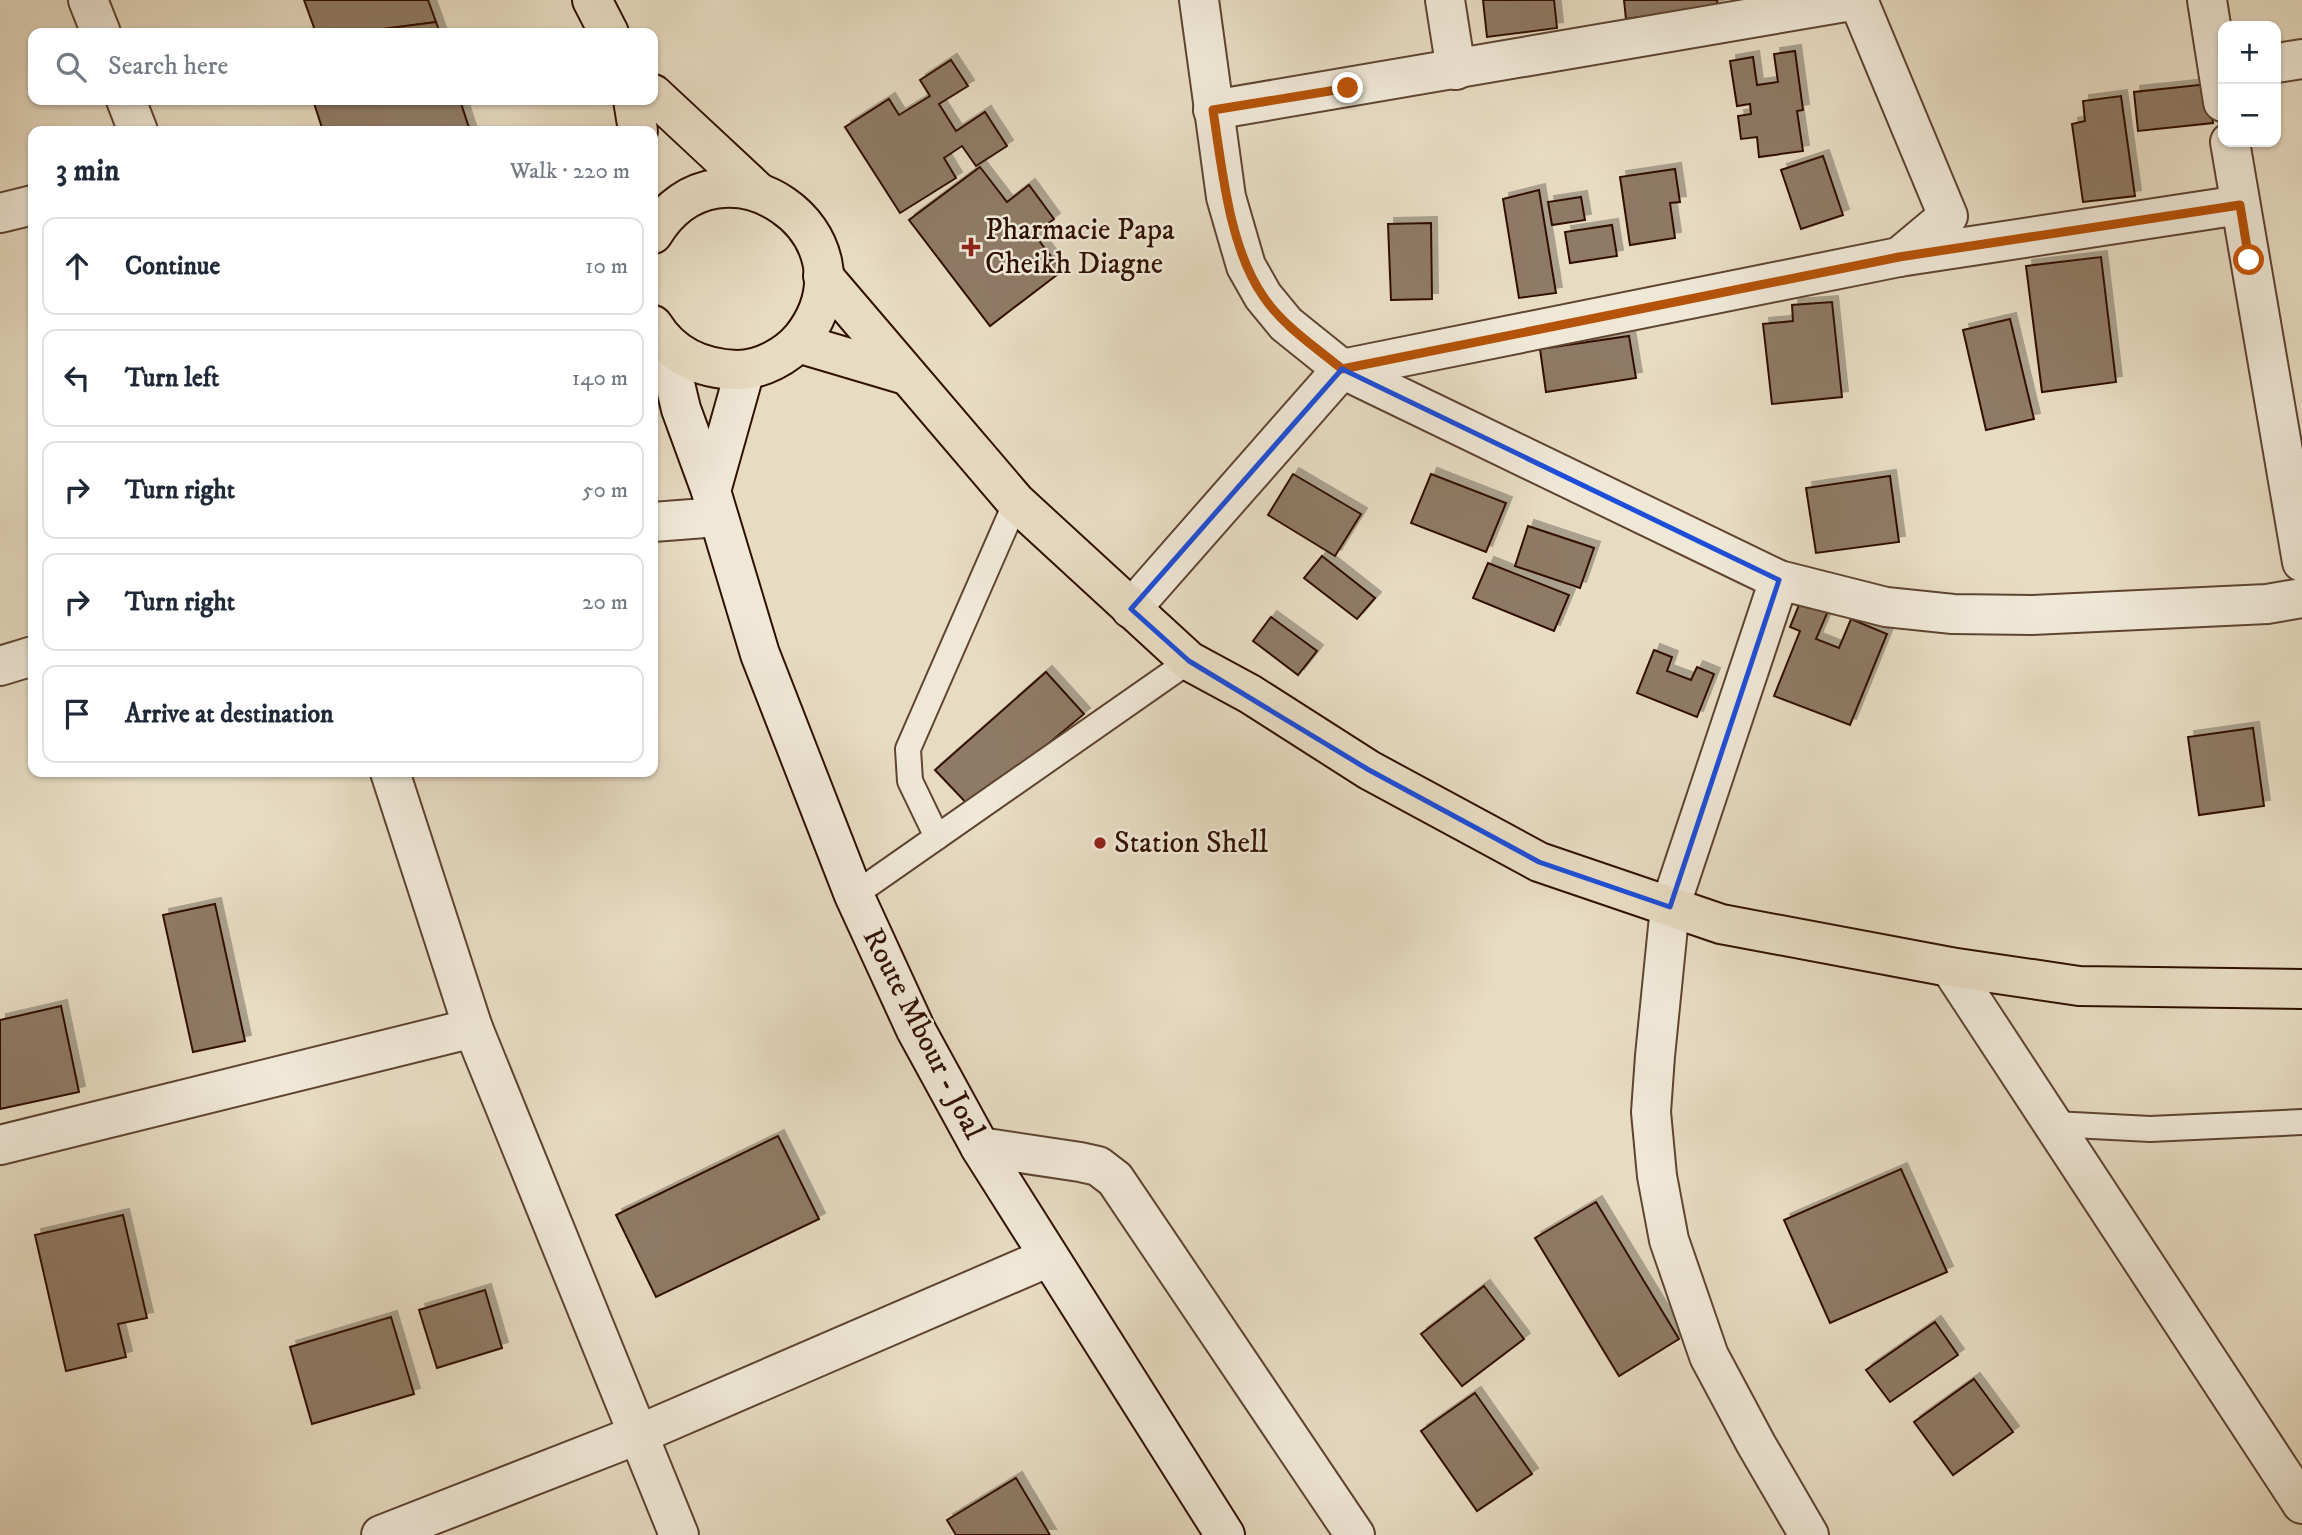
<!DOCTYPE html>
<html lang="en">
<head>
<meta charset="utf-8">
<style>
	:root { --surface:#fff; --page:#f2f2f3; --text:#1f2937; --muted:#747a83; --line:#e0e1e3 }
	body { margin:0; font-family:"IM FELL DW Pica",serif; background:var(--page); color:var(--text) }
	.controls { position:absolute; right:21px; top:21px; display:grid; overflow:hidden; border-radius:14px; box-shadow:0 2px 5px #0004 }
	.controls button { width:63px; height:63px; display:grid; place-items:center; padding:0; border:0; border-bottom:2px solid var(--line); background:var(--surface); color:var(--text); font:35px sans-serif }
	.stop { position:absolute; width:21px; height:21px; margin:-16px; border:5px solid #b45309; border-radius:50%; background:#fff }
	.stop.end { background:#b45309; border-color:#fff; box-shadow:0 2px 7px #0008 }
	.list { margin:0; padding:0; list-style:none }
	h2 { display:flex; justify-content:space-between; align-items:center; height:91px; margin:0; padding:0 28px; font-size:30px }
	h2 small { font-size:23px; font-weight:400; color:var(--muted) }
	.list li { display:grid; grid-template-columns:46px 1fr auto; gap:21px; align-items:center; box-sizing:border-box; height:98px; margin:0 14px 14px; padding:0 14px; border:2px solid var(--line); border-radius:14px }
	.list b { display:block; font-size:26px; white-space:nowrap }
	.list em { font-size:23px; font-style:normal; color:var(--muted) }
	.icon { flex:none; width:38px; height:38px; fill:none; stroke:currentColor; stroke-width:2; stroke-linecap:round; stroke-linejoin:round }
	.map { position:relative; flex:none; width:2302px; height:1535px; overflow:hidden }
	.search { position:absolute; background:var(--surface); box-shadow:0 2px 5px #0004; left:28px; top:28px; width:630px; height:77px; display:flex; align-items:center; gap:18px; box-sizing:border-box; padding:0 24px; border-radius:14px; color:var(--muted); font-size:26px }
	.panel { position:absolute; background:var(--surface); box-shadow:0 2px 5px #0004; left:28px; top:126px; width:630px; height:651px; border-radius:14px }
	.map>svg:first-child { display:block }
	.building { fill:#8f7a65; stroke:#301101; stroke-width:2; filter:url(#shadow) }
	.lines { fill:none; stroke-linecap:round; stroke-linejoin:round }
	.service-casing { stroke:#5e4431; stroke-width:28 }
	.minor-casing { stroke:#5e4431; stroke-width:42 }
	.secondary-casing { stroke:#301101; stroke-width:42 }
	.trunk-casing { stroke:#301101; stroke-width:42 }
	.service { stroke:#efe8d7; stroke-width:24 }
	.minor { stroke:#efe8d7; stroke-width:38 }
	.secondary { stroke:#efe8d7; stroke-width:38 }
	.trunk { stroke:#e7dbc2; stroke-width:38 }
	.route { stroke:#b45309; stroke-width:9 }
	.marked { fill:none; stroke:#1d4ed8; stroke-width:5; stroke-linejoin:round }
	.poi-dot { fill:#8f2418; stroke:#efe8d7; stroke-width:2.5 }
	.labels { text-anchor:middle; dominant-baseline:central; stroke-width:5; stroke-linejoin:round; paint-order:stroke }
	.poi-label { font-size:30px; fill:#301101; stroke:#efe8d7; text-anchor:start }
	.street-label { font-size:30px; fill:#301101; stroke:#efe8d7 }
</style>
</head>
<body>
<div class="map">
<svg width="2302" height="1535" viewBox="0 0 2302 1535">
	<defs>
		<filter id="shadow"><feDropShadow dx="6" dy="-6" stdDeviation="0" flood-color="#0004"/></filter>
	</defs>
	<rect width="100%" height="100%" fill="#e7dbc2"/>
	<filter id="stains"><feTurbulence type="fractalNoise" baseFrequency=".00286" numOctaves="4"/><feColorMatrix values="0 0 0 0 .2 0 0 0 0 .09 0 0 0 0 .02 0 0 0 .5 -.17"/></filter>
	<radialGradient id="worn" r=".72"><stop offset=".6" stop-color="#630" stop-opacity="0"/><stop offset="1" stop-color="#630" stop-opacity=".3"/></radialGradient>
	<!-- building -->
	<g class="building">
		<polygon points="304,0 428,0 436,22 352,33 316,33"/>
		<polygon points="1483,0 1554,0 1557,28 1487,37"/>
		<polygon points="1624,0 1717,0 1718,6 1626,19"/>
		<polygon points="436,22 440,33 352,33"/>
		<polygon points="1795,51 1803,110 1797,111 1803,151 1759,157 1757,137 1741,139 1738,116 1751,114 1750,104 1737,106 1730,61 1753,57 1757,85 1778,82 1774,54"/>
		<polygon points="951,60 968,86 939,104 956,131 985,112 1007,146 976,166 962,146 944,158 956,178 900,213 845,127 889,99 899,115 930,96 920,80"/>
		<polygon points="2208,84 2213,123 2138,131 2134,92"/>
		<polygon points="2121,96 2135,196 2083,202 2072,124 2085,121 2083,101"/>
		<polygon points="313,100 460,100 470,131 323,131"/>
		<polygon points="1823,156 1843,215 1801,229 1781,170"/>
		<polygon points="980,167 1007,202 1029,185 1054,219 1034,234 1062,271 990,326 909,220"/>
		<polygon points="1675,169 1680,202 1670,203 1675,238 1630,245 1620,177"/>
		<polygon points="1539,190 1556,293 1519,298 1503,199"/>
		<polygon points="1581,197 1585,220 1552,225 1548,202"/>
		<polygon points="1431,223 1432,299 1391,300 1388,224"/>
		<polygon points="1612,225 1617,256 1570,263 1565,232"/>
		<polygon points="2101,257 2116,382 2042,392 2026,266"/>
		<polygon points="1832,302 1842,397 1772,404 1763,324 1793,321 1792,305"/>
		<polygon points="2010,319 2034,419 1986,430 1963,330"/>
		<polygon points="1629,336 1636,378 1546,392 1540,349"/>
		<polygon points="1293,474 1361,514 1335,556 1268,515"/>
		<polygon points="1431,474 1506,503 1486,552 1411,523"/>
		<polygon points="1890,476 1899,542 1816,553 1806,488"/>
		<polygon points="1528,526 1594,548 1580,588 1515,566"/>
		<polygon points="1322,556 1375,598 1357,619 1304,578"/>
		<polygon points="1488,563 1569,595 1554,631 1473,598"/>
		<polygon points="1801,600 1828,611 1816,639 1839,648 1851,619 1887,634 1850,725 1774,696 1800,631 1790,627"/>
		<polygon points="1271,617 1317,651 1298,675 1253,641"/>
		<polygon points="1654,650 1672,657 1667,671 1691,680 1697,667 1714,674 1697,717 1637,693"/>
		<polygon points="1046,672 1084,714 971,808 935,770"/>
		<polygon points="2253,728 2264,806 2199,815 2188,737"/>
		<polygon points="215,904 245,1041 193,1052 163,915"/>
		<polygon points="61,1006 79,1092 0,1109 0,1020"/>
		<polygon points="778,1136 819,1219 656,1297 616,1215"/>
		<polygon points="1901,1169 1947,1272 1830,1323 1784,1220"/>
		<polygon points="1596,1202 1679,1339 1619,1376 1535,1238"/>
		<polygon points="123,1215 147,1318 118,1324 126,1357 66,1371 35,1235"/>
		<polygon points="1484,1286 1524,1339 1462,1386 1421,1334"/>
		<polygon points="485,1290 502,1348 437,1368 419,1310"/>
		<polygon points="391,1317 414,1394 312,1424 290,1347"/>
		<polygon points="1935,1322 1958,1355 1890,1402 1866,1370"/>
		<polygon points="1974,1379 2013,1432 1953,1475 1914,1422"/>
		<polygon points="1475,1393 1532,1474 1477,1511 1421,1431"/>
		<polygon points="1016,1478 1050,1535 956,1535 947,1520"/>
	</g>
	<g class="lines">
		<!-- service casing -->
		<g class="service-casing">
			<g id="service">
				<polyline points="937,837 910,781 908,749 1016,502"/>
				<polyline points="854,895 1189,661"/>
				<polyline points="2054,1124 2150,1129 2302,1122"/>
			</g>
		</g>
		<!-- minor casing -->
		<g class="minor-casing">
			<g id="minor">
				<polyline points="88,0 101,33"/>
				<polyline points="1199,0 1226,197 1246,266 1263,296 1286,324 1342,369 1779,580 1886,607 1953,614 2032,615 2267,604 2302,598"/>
				<polyline points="1445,0 1456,70"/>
				<polyline points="1858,0 1948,216 1899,257"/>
				<polyline points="2207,0 2223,102"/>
				<polyline points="2276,63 2302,59"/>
				<polyline points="126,100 138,131"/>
				<polyline points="1213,110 1857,0"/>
				<polyline points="2230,142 2302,562"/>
				<polyline points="0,213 33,205"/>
				<polyline points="653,522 718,517"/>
				<polyline points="1779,580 1670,907 1655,1056 1651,1112 1657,1176 1669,1240 1709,1356 1756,1444 1809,1535"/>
				<polyline points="1131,609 1342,369 1899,257 2240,205"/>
				<polyline points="0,666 33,656"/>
				<polyline points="390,772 473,1028 679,1535"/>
				<polyline points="1950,967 2302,1504"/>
				<polyline points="0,1145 473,1028"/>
				<polyline points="980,1147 1080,1162 1098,1166 1115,1179 1355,1535"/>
				<polyline points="381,1535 637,1435 1049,1257"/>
			</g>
		</g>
		<!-- secondary casing -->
		<g class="secondary-casing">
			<g id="secondary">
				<polyline points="665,342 681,409 711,491 760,654 854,895 916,1030 980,1147 1225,1535"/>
				<polyline points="711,491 745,370"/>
			</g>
		</g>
		<!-- trunk casing -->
		<g class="trunk-casing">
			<g id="trunk">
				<polyline points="592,0 609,33"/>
				<polyline points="653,94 758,192"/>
				<polyline points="633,100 638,131"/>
				<path d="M653 234C720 123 883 234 802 338 787 356 761 370 737 370 702 369 672 356 653 325"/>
				<polyline points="823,276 1016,502 1189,661 1250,694 1369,770 1539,862 1721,924 1950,967 2079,986 2302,989"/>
				<polyline points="798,343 906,375"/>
			</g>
		</g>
		<!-- service -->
		<use href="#service" class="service"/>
		<!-- minor -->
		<use href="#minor" class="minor"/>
		<!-- secondary -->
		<use href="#secondary" class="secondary"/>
		<!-- trunk -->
		<use href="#trunk" class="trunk"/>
	</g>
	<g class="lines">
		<!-- route -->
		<path class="route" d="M1348 88 1213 110C1222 168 1229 247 1263 296 1283 326 1314 346 1342 369L1899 257 2240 205 2249 260"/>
	</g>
	<!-- marked area -->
	<path class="marked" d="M1342 369 1779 580 1670 907 1539 862 1369 770 1189 661 1131 609Z"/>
	<!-- markers -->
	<g class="poi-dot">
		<path d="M967.5 236.5h7v7h7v7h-7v7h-7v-7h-7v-7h7z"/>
		<circle cx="1100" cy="843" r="7"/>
	</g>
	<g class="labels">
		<!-- poi labels -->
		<g class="poi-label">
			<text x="985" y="230">Pharmacie Papa<tspan x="985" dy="34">Cheikh Diagne</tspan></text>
			<text x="1114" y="843">Station Shell</text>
		</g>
		<!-- street labels -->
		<g class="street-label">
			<text transform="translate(923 1034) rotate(63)">Route Mbour - Joal</text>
		</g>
	</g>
	<rect width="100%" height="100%" filter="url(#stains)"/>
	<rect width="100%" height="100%" fill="url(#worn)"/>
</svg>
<div class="controls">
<button>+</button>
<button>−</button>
</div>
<div class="stop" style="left:2249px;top:260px"></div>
<div class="stop end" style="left:1348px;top:88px"></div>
<div class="search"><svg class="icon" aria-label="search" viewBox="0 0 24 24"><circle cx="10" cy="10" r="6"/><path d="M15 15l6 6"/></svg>Search here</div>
<section class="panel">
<h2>3 min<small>Walk · 220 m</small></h2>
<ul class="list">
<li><svg class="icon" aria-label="ahead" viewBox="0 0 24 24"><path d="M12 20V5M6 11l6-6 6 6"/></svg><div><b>Continue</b></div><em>10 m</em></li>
<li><svg class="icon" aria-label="left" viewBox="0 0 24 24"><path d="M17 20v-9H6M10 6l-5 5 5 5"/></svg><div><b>Turn left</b></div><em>140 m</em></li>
<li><svg class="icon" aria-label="right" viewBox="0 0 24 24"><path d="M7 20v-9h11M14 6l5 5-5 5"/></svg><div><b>Turn right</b></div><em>50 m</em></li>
<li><svg class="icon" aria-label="right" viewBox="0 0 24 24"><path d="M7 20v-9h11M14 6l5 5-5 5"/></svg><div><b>Turn right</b></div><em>20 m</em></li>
<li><svg class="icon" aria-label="arrive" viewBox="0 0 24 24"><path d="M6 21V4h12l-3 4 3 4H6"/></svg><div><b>Arrive at destination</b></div></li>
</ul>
</section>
</div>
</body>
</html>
